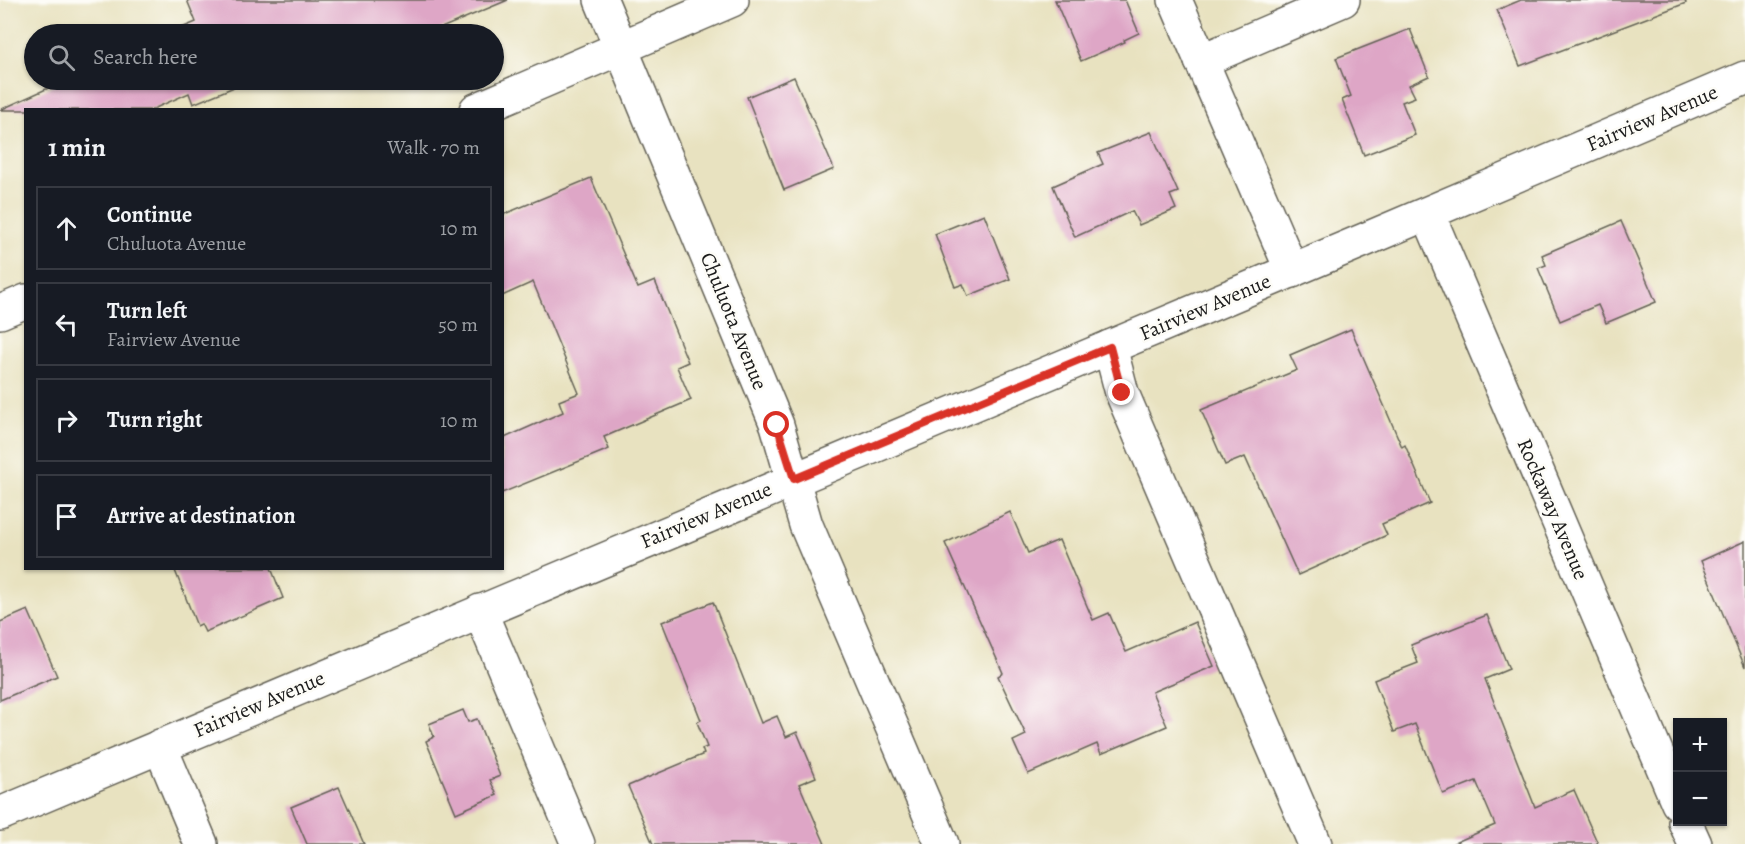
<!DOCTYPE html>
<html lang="en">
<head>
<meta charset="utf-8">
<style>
	:root { --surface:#171b24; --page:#242831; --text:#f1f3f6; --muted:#9ea1a6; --line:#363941 }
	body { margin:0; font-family:Alegreya,serif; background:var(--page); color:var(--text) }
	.controls { position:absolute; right:18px; bottom:18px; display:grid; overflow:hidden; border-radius:0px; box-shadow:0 2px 4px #0004 }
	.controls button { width:54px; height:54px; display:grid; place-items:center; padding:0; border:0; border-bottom:2px solid var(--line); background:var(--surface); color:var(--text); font:30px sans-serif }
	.stop { position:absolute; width:18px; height:18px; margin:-14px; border:4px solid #d93025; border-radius:50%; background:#fff }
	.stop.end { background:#d93025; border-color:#fff; box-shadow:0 2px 6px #0008 }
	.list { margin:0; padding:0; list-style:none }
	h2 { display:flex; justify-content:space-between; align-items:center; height:78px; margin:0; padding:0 24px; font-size:26px }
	h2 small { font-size:20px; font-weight:400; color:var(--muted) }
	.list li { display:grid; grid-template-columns:39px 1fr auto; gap:18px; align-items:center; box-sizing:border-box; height:84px; margin:0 12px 12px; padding:0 12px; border:2px solid var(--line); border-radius:0px }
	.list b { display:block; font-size:22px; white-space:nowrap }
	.list p { margin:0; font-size:20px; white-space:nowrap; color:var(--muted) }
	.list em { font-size:20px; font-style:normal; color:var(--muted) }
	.icon { flex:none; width:33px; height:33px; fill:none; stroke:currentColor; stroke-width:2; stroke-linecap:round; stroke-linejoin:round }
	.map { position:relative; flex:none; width:1745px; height:844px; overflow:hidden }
	.search { position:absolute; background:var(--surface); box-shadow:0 2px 4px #0004; left:24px; top:24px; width:480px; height:66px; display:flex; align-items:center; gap:15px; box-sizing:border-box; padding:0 21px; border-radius:33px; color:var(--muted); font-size:22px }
	.panel { position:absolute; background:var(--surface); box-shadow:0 2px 4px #0004; left:24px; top:108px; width:480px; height:462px; border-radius:0px }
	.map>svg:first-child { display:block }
	.building { fill:#dea6c6 }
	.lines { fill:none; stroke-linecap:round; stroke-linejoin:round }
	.minor-casing { stroke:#636155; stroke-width:36 }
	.minor { stroke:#fff; stroke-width:33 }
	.route { stroke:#d93025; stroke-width:8 }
	.labels { text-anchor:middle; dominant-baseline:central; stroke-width:5; stroke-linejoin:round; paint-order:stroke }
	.street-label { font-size:21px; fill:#1c1c1c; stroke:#fdfcf7 }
</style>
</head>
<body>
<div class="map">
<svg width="1745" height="844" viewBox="0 0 1745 844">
	<rect width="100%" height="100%" fill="#fdfcf7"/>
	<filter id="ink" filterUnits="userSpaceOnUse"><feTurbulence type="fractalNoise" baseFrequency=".0167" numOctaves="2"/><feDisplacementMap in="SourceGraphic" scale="12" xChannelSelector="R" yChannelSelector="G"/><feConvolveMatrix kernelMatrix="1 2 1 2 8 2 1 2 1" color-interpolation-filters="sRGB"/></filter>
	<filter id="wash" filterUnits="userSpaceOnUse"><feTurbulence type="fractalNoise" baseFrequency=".008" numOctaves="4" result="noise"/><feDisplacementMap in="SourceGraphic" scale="24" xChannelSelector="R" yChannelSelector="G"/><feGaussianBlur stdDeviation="1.35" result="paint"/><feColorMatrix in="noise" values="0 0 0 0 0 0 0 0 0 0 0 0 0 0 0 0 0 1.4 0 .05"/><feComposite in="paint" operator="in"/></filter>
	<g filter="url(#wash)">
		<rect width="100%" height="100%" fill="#e8e2c0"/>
		<g id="blocks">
			<!-- building -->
			<g class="building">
				<polygon points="187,0 508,0 427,34 167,34 196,22"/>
				<polygon points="1055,0 1125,0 1139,33 1124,40 1125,42 1081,61"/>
				<polygon points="1521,0 1685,0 1686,3 1520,66 1497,10"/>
				<polygon points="1410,29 1429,76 1409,85 1415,97 1402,102 1415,135 1364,155 1342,100 1351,96 1336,58"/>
				<polygon points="794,77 834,169 784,190 747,97"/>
				<polygon points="66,80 251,80 193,104 189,93 151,110 0,110"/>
				<polygon points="1151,132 1178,192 1170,195 1176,209 1139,225 1132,211 1075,237 1053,186 1103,164 1098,153"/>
				<polygon points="591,178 638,288 655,281 688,362 677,367 691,400 604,437 609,449 502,493 502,439 563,412 559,401 579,393 533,282 502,296 502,215"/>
				<polygon points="984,214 1010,279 968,296 963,284 955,287 935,234"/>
				<polygon points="1621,221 1656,302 1606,323 1598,305 1560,321 1538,268 1546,265 1542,255"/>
				<polygon points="1351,329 1402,447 1405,445 1430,503 1382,524 1387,535 1298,575 1245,457 1225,465 1201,410 1297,370 1290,355"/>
				<polygon points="1010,512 1028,553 1059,540 1093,620 1109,613 1126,652 1195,622 1214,666 1152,692 1167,726 1101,754 1097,744 1028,774 1013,741 1026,735 998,676 1003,673 945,543"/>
				<polygon points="1745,541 1745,667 1701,561"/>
				<polygon points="174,568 271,568 283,598 205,632 201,624 197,626"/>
				<polygon points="713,602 761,723 777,716 786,737 797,732 816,777 799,784 825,844 653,844 628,786 704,754 702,749 707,747 697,722 701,720 662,622"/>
				<polygon points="28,610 57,676 0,700 0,622"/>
				<polygon points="1487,615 1509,669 1485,679 1535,807 1574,790 1598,844 1452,844 1495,825 1476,781 1443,794 1415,724 1394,732 1374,680 1418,663 1411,645"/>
				<polygon points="463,710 468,722 477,719 500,776 490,780 497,795 456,813 426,741 434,737 429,724"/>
				<polygon points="339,787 364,844 307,844 291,807"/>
			</g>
		</g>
	</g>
	<g filter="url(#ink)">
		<use href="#blocks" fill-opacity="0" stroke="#636155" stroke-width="1.5"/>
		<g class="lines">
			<!-- minor casing -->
			<g class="minor-casing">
				<g id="minor">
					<polyline points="601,0 777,425 806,525 942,844"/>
					<polyline points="1175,0 1292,271"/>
					<polyline points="1201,61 1343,0"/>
					<polyline points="476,110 732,0"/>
					<polyline points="1428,214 1678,803"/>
					<polyline points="0,312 26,301"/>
					<polyline points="1110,347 1122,393 1315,844"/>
					<polyline points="480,611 578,844"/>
					<polyline points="160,746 201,844"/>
					<path d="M0 814C581 566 1165 327 1745 78"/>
					<polyline points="1685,822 1695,844"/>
				</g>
			</g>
			<!-- minor -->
			<use href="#minor" class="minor"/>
		</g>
	</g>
	<g class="lines" filter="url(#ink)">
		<!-- route -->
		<polyline class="route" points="777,425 794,479 1110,347 1122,393"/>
	</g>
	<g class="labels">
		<!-- street labels -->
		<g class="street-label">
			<text transform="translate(1652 118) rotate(-23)">Fairview Avenue</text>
			<text transform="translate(1205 307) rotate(-23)">Fairview Avenue</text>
			<text transform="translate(734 321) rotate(68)">Chuluota Avenue</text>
			<text transform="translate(1553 509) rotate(67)">Rockaway Avenue</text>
			<text transform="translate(706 515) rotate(-23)">Fairview Avenue</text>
			<text transform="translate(259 704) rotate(-23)">Fairview Avenue</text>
		</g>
	</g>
</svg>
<div class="controls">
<button>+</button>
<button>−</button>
</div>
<div class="stop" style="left:777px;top:425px"></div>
<div class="stop end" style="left:1122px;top:393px"></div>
<div class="search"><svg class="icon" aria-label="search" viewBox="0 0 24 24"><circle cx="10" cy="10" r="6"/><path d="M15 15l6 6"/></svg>Search here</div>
<section class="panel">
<h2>1 min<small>Walk · 70 m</small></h2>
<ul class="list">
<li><svg class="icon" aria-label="ahead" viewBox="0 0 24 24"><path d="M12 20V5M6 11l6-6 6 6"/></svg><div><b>Continue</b><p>Chuluota Avenue</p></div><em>10 m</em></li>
<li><svg class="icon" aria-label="left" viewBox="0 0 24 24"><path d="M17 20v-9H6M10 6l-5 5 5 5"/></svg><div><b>Turn left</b><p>Fairview Avenue</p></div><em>50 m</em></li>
<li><svg class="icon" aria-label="right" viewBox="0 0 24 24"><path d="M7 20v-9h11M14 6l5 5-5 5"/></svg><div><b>Turn right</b></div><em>10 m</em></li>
<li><svg class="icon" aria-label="arrive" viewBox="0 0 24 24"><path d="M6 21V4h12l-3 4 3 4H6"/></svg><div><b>Arrive at destination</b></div></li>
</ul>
</section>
</div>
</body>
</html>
